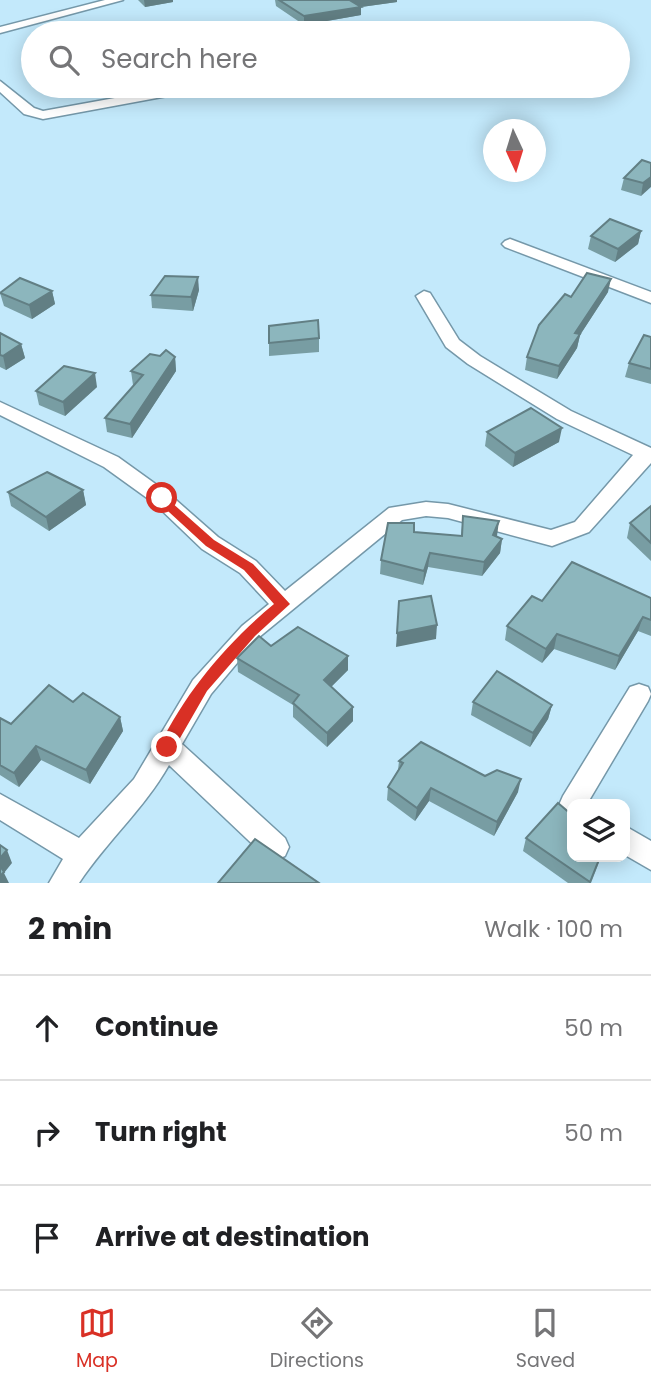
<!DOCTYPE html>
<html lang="en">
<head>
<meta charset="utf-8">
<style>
	:root { --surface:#fff; --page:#f6f6f6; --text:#202124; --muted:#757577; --line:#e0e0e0; --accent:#d93025 }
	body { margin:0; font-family:Poppins,sans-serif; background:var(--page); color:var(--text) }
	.controls { position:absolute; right:21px; bottom:21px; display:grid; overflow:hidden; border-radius:14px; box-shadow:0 4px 18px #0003 }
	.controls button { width:63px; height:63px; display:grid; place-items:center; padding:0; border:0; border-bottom:2px solid var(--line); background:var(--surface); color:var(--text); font:35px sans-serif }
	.compass { position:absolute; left:483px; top:119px; width:63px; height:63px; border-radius:50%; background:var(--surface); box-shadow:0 4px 18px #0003; rotate:176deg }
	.stop { position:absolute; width:21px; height:21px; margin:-16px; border:5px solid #d93025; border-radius:50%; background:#fff }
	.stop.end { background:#d93025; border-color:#fff; box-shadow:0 2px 7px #0008 }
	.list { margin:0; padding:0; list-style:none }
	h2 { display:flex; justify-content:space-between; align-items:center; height:91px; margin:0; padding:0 28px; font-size:30px }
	h2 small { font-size:23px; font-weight:400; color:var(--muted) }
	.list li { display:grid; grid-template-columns:46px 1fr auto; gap:21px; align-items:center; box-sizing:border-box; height:105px; padding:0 28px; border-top:2px solid var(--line) }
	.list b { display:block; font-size:26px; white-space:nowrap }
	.list em { font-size:23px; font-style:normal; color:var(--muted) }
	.icon { flex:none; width:38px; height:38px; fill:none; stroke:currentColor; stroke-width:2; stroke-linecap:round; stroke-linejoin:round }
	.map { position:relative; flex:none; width:651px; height:883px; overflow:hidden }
	.search { position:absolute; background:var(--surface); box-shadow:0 4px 18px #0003; left:21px; right:21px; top:21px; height:77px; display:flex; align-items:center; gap:18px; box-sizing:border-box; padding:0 24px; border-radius:38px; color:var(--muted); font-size:26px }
	.sheet { height:406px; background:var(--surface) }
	nav { display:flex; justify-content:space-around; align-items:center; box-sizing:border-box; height:98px; border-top:2px solid var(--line); background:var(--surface); font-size:19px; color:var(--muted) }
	nav a { display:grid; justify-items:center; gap:4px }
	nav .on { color:var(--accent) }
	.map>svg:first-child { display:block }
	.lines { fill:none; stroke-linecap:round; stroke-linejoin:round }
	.minor-casing { stroke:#7598a9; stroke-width:3 }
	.minor { fill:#fff; fill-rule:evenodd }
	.wall { fill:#789da3 }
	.shaded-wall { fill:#627f84 }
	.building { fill:#8cb6bd; stroke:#627f84; stroke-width:2 }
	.route { fill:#d93025 }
</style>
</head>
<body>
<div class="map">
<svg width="651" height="883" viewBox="0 0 651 883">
	<rect width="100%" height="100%" fill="#c3e9fb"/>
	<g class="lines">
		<!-- minor casing -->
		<g class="minor-casing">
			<g id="minor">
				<polygon points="105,0 123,0 0,33 0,27"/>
				<polygon points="0,81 34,108 43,111 181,86 206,86 200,90 43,119 24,114 0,92"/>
				<polygon points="214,86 230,86 224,90"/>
				<polygon points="510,239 651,292 651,303 505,247 502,244 505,241"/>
				<path d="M424 291 430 293 459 340 480 356 571 411 651 448V463L589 532 552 546 448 518 426 516 402 520 258 638 211 694 182 744 285 838 289 847 285 856 275 860 265 856 169 765C144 809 107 841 79 883H49L63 859 0 820V794L79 838 134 779 193 680 242 626 269 604 240 573 202 549 154 503 104 467 0 415V402L118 457 168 493 218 537 256 561 285 591 389 508 426 502 448 504 551 530 575 522 633 455 557 419 468 364 446 347 416 296Z"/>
				<polygon points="639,684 648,687 651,694 648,701 587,804 572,804 572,817 563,814 559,805 563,796 630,687"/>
				<polygon points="625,826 651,841 651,870 625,855"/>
			</g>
		</g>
		<!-- minor -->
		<use href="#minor" class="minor"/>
	</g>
	<!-- wall -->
	<g class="wall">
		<polygon points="138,0 173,0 173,2 145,7"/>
		<polygon points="275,0 397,0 397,2 361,7 361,15 304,25 276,6"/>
		<polygon points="651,163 641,196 621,190 624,178"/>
		<polygon points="641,231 638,244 615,262 588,249 591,236"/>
		<polygon points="199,290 193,311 152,308 151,295"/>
		<polygon points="52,291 55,304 32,319 4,306 0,293"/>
		<polygon points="608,292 580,335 577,348 557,379 525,370 527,357 571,297"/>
		<polygon points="0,333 21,344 25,358 6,370 0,367"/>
		<polygon points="651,337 651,384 625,377 629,363"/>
		<polygon points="319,338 319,352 269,356 269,343"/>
		<polygon points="160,356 175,357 176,371 132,438 107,432 105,418 134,385 133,385 131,371"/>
		<polygon points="97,387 65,416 39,405 36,391"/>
		<polygon points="487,432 559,442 513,467 485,446"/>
		<polygon points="83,490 86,505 49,531 11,506 8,492"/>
		<polygon points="651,506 651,561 627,538 630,523"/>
		<polygon points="463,516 502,539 500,553 482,576 428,567 423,585 380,574 381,560 414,532 461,536"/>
		<polygon points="651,598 651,636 638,631 615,670 554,649 542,663 505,640 507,626 542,601"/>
		<polygon points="271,646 348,656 348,670 331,687 353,721 327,747 293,717 293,705 238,672 237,658"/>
		<polygon points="73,702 120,717 123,731 90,784 41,760 19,787 0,775 0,718 11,724"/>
		<polygon points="473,702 552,705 548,719 530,747 471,715"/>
		<polygon points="399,761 485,776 518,792 494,836 429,801 415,821 387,800 388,787 398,770"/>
		<polygon points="526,838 601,857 591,883 568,883 523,851"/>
	</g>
	<!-- shaded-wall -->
	<g class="shaded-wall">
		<polygon points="144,0 173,0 173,2 145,7"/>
		<polygon points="355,0 397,0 397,2 361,7 361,15 304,25 304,16"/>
		<polygon points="651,177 651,187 641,196 643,183"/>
		<polygon points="641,231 638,244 615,262 618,249"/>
		<polygon points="198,277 199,290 193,311 191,297"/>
		<polygon points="611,279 608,292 580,335 577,348 557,379 559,366 575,333"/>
		<polygon points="52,291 55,304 32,319 29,305"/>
		<polygon points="21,344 25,358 6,370 3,356"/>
		<polygon points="175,357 176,371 132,438 130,424"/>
		<polygon points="95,373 97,387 65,416 63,402"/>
		<polygon points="562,428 559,442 513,467 515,453"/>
		<polygon points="83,490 86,505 49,531 46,517"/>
		<polygon points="499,521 497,536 491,549 493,535"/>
		<polygon points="502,539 500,553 482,576 484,562"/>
		<polygon points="430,553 428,567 423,585 424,571"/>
		<polygon points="643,617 638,631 615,670 619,656"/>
		<polygon points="437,625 436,639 396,647 397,633"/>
		<polygon points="557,634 554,649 542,663 546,649"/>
		<polygon points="348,656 348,670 324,694 324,680"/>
		<polygon points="552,705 548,719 530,747 533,733"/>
		<polygon points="353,707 353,721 327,747 327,733"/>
		<polygon points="120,717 123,731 90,784 86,770"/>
		<polygon points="36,746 41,760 19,787 14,773"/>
		<polygon points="521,779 518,792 494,836 497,822"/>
		<polygon points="431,788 429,801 415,821 417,808"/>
		<polygon points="7,850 12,863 4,873 9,883 0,883 0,858"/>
	</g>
	<!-- building -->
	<g class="building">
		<polygon points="279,0 355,0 351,1 361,7 304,16"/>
		<polygon points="642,160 651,163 651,177 643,183 624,178"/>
		<polygon points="610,219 641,231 618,249 591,236"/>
		<polygon points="587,273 611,279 575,333 580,334 559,366 527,357 539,325 565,294 571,297"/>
		<polygon points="165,276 198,277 191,297 151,295"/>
		<polygon points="20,278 52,291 29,305 0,293"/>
		<polygon points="318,320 319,338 269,343 269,326"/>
		<polygon points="0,333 21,344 3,356 0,355"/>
		<polygon points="644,335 651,337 651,369 629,363"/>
		<polygon points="166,350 175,357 130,424 105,418 143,375 131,371 150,354 160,356"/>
		<polygon points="64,366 95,373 63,402 36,391"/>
		<polygon points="531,408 562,428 515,453 487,432"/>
		<polygon points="47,472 83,490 46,517 8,492"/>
		<polygon points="651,506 651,543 630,523"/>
		<polygon points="463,516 499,521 493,535 502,539 484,562 430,553 424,571 381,560 388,523 414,523 414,532 462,536"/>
		<polygon points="572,562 651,598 651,620 643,617 619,656 557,634 546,649 507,626 532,596 542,601"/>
		<polygon points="431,596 437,625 397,633 399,601"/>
		<polygon points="298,627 348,656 324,680 353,707 327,733 293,703 299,695 237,658 259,636 271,646"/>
		<polygon points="497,671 552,705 533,733 473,702"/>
		<polygon points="49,685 73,702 83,693 120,717 86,770 36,746 14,773 0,765 0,718 11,724"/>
		<polygon points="421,742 485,776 497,770 521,779 497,822 431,788 417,808 388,787 403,763 399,761"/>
		<polygon points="558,803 572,815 572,857 600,857 590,882 526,838"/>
		<polygon points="255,839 319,883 218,883"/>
		<polygon points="0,845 7,850 0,858"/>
		<polygon points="0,866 4,872 0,876"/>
	</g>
	<!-- route -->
	<path class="route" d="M162 494 214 540 253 564 290 604 255 636 207 691 172 752 167 754 159 747C186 691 227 643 274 604L244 570 206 546 157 501 156 498Z"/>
</svg>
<div class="controls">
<button><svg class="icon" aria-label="layers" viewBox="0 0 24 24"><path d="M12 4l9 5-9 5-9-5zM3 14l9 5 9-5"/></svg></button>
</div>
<svg class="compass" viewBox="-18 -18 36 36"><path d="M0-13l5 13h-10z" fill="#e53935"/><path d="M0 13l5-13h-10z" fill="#757577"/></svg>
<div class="stop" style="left:162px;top:498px"></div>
<div class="stop end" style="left:167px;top:747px"></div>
<div class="search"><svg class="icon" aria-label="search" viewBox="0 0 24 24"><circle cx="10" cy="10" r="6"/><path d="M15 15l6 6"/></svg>Search here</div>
</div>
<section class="sheet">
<h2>2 min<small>Walk · 100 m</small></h2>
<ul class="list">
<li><svg class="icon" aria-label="ahead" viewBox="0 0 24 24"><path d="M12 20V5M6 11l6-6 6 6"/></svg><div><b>Continue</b></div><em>50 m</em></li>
<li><svg class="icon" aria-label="right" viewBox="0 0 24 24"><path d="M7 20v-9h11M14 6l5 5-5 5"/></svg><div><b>Turn right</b></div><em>50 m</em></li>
<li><svg class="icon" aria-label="arrive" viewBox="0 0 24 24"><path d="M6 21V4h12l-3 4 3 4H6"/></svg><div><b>Arrive at destination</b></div></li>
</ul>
</section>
<nav>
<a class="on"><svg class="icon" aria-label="map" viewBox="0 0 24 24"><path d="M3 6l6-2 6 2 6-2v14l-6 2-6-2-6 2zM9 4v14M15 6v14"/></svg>Map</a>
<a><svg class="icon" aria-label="directions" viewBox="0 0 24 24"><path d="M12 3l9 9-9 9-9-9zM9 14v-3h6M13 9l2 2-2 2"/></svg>Directions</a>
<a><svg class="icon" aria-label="saved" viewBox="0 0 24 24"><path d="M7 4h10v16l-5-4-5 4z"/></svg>Saved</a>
</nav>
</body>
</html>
